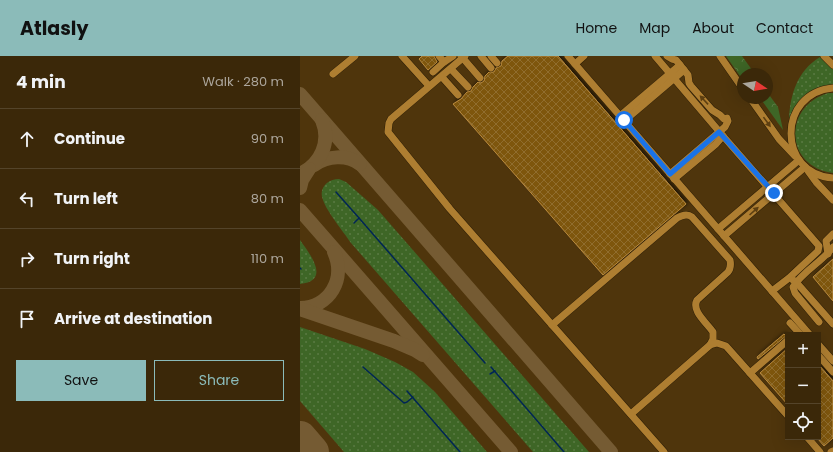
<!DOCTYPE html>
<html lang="en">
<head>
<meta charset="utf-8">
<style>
	:root { --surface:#3b2809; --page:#423012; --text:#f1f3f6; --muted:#aca69c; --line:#54442a; --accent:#8bbbb9 }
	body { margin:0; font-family:Poppins,sans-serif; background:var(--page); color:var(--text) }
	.controls { position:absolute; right:12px; bottom:12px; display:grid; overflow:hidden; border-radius:0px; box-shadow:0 4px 16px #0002 }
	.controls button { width:36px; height:36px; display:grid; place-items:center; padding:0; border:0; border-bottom:1px solid var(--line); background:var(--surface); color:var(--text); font:20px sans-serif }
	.compass { position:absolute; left:437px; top:12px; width:36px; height:36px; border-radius:50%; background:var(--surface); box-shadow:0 4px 16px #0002; rotate:102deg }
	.stop { position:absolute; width:12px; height:12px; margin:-9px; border:3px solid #1a73e8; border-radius:50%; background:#fff }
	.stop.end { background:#1a73e8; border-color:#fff; box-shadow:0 1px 4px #0008 }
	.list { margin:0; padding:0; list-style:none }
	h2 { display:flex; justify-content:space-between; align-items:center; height:52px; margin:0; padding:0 16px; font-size:17px }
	h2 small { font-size:13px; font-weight:400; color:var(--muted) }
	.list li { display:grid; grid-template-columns:26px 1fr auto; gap:12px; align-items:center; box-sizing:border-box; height:60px; padding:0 16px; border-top:1px solid var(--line) }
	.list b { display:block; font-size:15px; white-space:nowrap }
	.list em { font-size:13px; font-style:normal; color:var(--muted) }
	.actions { display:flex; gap:8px; padding:12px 16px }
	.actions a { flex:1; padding:9px 0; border:1px solid var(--accent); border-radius:0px; text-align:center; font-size:14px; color:var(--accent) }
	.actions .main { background:var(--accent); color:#111 }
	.icon { flex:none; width:22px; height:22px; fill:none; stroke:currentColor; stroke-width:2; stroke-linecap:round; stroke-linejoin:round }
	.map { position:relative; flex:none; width:533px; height:396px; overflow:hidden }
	header { display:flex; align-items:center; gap:24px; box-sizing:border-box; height:56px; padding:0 20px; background:var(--accent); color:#111 }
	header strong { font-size:19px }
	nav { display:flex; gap:22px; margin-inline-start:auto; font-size:14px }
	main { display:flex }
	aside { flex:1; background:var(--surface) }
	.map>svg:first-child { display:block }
	.grass { fill:url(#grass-dots) }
	.forest { fill:url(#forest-crowns) }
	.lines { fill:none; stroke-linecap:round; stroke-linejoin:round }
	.stream { stroke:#002555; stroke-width:1.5 }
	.taxiway { stroke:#755b33; stroke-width:14 }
	.runway { stroke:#755b33; stroke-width:34 }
	.building { fill:url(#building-cross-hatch); stroke:#ba8a3e; filter:url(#shadow) }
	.minor-casing { stroke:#2e1f07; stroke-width:8 }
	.minor { stroke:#ae7e31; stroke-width:7 }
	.oneway { fill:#5d3f11 }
	.route { stroke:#1a73e8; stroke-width:5 }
</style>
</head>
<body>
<header>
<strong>Atlasly</strong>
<nav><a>Home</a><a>Map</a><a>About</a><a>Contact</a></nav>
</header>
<main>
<aside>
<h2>4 min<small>Walk · 280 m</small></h2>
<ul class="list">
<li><svg class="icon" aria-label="ahead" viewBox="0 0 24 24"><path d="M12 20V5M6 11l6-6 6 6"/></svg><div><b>Continue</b></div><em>90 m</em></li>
<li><svg class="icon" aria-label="left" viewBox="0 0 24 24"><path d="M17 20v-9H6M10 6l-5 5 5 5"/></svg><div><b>Turn left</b></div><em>80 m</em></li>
<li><svg class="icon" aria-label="right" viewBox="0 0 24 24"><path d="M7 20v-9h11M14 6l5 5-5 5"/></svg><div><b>Turn right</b></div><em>110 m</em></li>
<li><svg class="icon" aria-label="arrive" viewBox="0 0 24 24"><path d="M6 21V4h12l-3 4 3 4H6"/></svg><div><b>Arrive at destination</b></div></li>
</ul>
<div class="actions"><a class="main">Save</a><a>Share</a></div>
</aside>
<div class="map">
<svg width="533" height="396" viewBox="0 0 533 396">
	<defs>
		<pattern id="grass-dots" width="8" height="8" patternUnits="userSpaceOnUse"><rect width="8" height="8" fill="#3e6626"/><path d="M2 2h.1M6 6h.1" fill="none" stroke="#5a7b43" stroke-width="1.8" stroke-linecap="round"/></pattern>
		<pattern id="forest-crowns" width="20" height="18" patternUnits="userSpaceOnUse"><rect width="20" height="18" fill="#3e6626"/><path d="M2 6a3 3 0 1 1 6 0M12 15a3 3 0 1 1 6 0" fill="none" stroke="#5a7b43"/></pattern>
		<pattern id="building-cross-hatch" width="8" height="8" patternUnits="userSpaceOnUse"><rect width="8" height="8" fill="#7e560d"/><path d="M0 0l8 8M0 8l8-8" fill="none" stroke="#906d2e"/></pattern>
		<filter id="shadow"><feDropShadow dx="2" dy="-2" stdDeviation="2" flood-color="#0009"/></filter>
	</defs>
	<rect width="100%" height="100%" fill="#4f350c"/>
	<!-- grass -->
	<g class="grass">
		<path d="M520 1 533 13V29C511 31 496 44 489 64 490 39 497 15 520 1Z"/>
		<path d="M528 37H533V117C485 111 482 51 528 37Z"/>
		<path d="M39 123 46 126 78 154 289 396H233L51 187C43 175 27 156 23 144 18 132 28 123 39 123Z"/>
		<path d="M0 184C9 197 32 225 0 228Z"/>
		<polygon points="0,271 65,293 95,306 113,316 135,336 187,396 44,396 0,345"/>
	</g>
	<!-- forest -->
	<g class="forest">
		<polygon points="426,0 442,0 455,18 443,18 442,23"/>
		<polygon points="467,36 478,51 483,74 460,42 467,42"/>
	</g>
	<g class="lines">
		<!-- stream -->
		<g class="stream">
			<polyline points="36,136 59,162 54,167"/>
			<polyline points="59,162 185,307"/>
			<polyline points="0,212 1,213"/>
			<polyline points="63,311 104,347 107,346 113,341"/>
			<polyline points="191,311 264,396"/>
			<polyline points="190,318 195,315"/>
			<polyline points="107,335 160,396"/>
		</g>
		<!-- taxiway -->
		<g class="taxiway">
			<polyline points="0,38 311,396"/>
			<path d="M14 109C28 100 46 98 60 108"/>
			<path d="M0 118C21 108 31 86 22 64"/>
			<polyline points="0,132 2,124 9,113"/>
			<polyline points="0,154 211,396"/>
			<path d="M0 252C30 251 46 223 34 196"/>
			<polyline points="0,253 94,285 115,294 123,299"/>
		</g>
		<!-- runway -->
		<polyline class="runway" points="0,382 12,396"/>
	</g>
	<!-- building -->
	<g class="building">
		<polygon points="122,0 134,0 137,6 128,14 119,3"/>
		<polygon points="208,0 258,0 386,148 303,219 153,48 161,43 167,36 171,35 173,31 178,26 181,27 184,25 185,20 189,16 194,16 196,12 201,10 202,5"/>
		<polygon points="533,203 533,245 513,221"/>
		<polygon points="484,278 486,280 458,303 457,301"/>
		<polygon points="488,292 488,349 460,317"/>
		<polygon points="518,308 533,325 533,382 524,390 518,383"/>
	</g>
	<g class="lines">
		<!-- minor casing -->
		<g class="minor-casing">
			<g id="minor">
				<polyline points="102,0 129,30"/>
				<polyline points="139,0 144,6 153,0"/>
				<polyline points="161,0 180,22"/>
				<polyline points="165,0 91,63 89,67 88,76 150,153 364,396"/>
				<polyline points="181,0 191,12"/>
				<polyline points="191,0 197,7"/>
				<polyline points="268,0 510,279"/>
				<polyline points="355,0 423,80 519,190 518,195 489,222 472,235"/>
				<polyline points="367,0 372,3 376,4 388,19 389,27 391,30 412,54 420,59 424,63 427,62 428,65 425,71 370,118"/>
				<polyline points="420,0 443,33"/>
				<polyline points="524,0 533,9"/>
				<polyline points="275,8 284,0"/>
				<polyline points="151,13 168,31"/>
				<polyline points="133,16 144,6"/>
				<polyline points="33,18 55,0"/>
				<polyline points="142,21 158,39"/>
				<path d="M533 32C477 37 477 118 533 122"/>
				<polyline points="450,42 479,83 495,100"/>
				<polyline points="320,60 380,9"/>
				<polyline points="324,65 384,14"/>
				<polyline points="508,115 516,126 533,144"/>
				<polyline points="374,123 416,88 423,80"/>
				<polyline points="418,173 499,104"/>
				<polyline points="424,180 505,111"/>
				<polyline points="528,198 526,185 533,178"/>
				<polyline points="493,224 496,226 533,268"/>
				<path d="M519 266 495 237 493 231C503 215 522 206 533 191"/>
				<polyline points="490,267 501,279"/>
				<path d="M252 269 377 162C382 159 387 157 392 161L430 204C431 209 431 212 428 216L397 244C391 255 407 267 413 276V283L410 289"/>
				<polyline points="518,288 533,305"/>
				<polyline points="518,299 533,316"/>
				<polyline points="450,317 488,284"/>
				<polyline points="331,358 410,289 417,287 426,290 488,360"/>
				<polyline points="507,381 520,396"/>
				<polyline points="531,396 533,395"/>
			</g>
		</g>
		<!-- minor -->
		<use href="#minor" class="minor"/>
	</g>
	<!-- one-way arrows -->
	<defs><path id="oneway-solid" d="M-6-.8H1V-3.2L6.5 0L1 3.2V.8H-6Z"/></defs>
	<g class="oneway">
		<use href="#oneway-solid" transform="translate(404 44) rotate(-133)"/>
		<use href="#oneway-solid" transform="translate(467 66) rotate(54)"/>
		<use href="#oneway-solid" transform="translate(454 155) rotate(-42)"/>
	</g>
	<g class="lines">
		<!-- route -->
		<polyline class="route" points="324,64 370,118 419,76 474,137"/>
	</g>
</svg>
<div class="controls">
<button>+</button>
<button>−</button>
<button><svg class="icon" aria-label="locate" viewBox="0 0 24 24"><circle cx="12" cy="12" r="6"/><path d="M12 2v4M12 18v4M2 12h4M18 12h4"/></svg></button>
</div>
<svg class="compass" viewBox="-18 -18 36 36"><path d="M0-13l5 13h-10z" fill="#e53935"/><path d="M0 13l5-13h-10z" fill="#aca69c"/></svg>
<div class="stop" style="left:324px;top:64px"></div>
<div class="stop end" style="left:474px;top:137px"></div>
</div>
</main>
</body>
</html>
